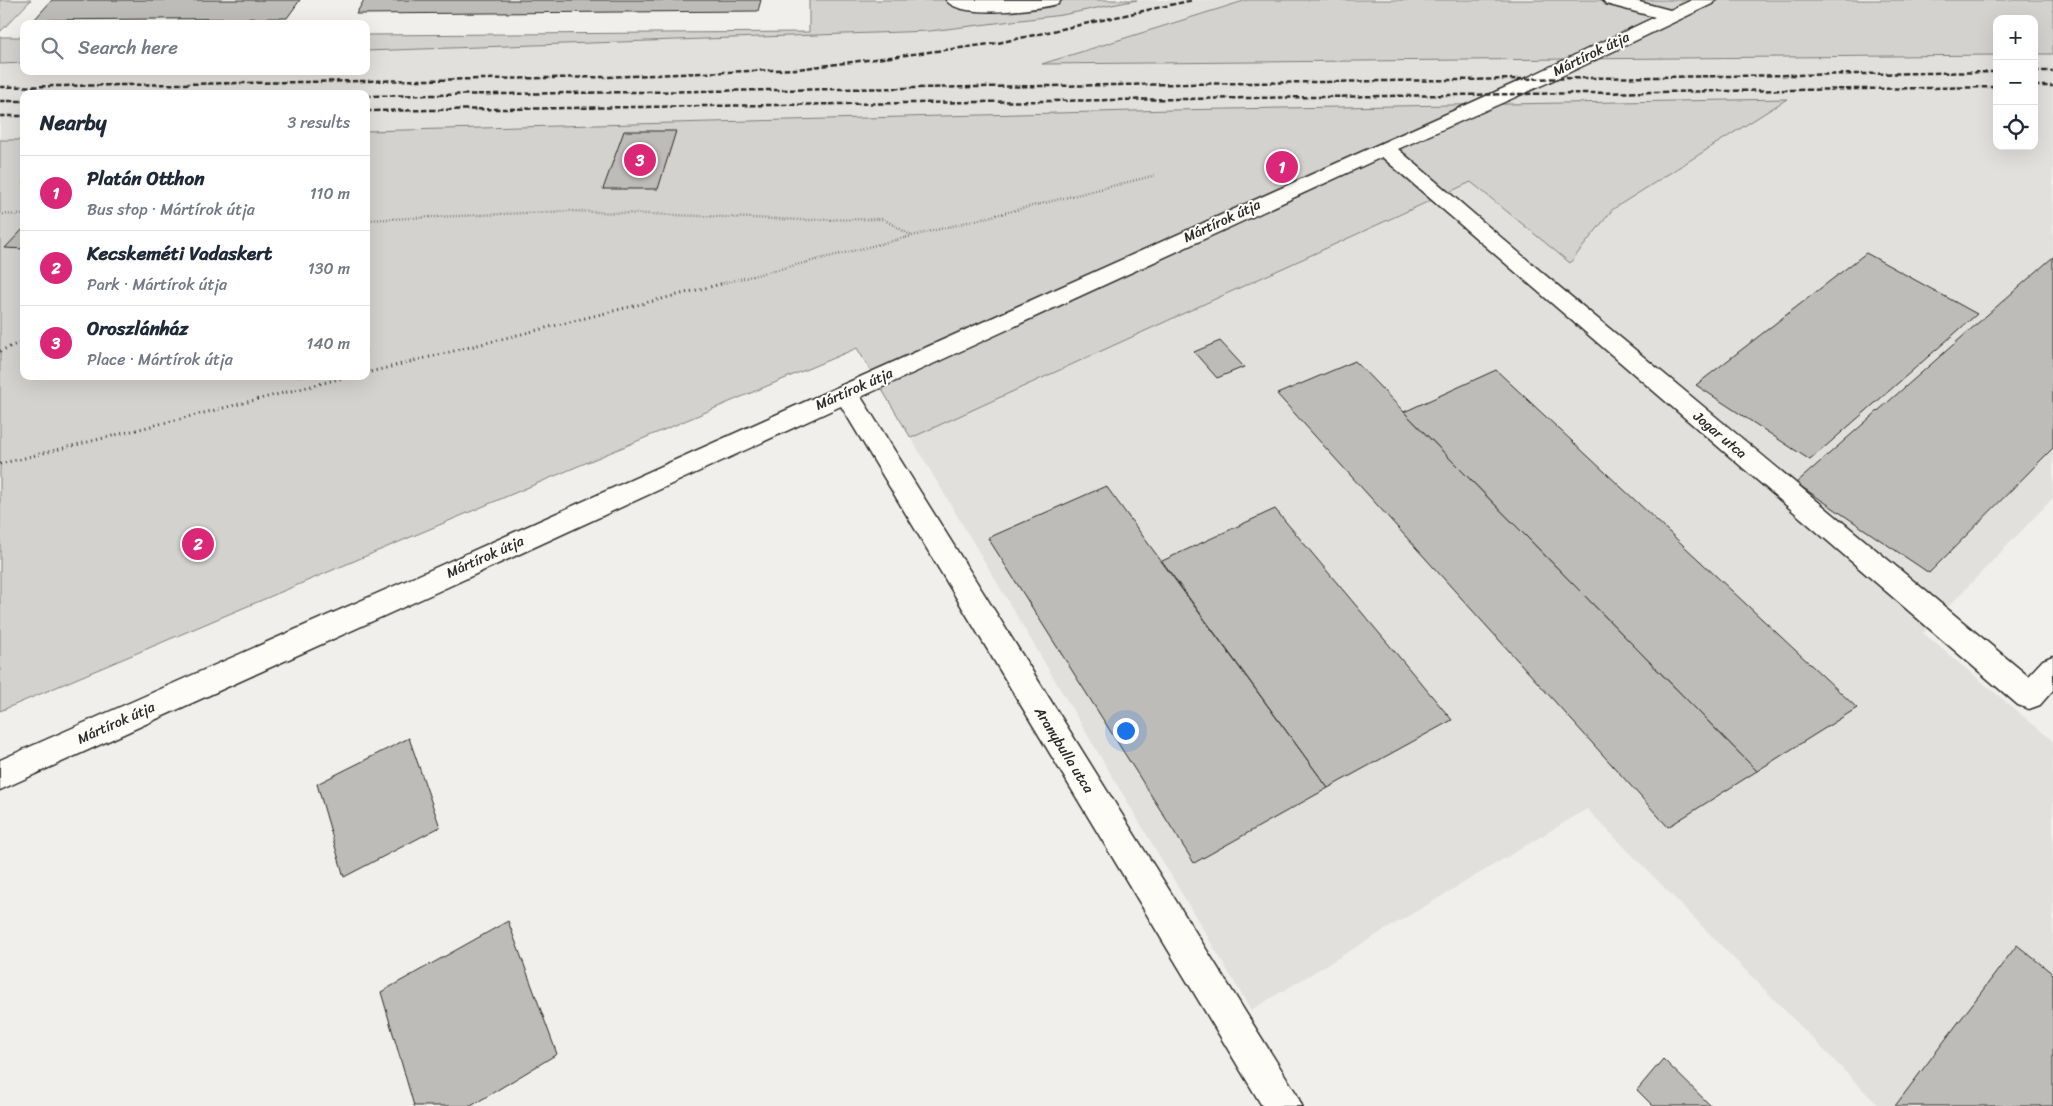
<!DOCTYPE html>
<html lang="en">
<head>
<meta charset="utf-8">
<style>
	:root { --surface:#fff; --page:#f6f6f7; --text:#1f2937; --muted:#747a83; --line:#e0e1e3; --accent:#db2777 }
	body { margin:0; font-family:Sriracha,sans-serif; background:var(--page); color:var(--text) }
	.controls { position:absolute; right:15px; top:15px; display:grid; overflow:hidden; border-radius:10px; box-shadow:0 5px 20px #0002 }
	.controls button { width:45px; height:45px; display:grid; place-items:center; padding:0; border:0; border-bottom:1px solid var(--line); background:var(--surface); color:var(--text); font:25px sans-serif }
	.you { position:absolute; left:1125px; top:730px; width:18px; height:18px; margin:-12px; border:4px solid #fff; border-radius:50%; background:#1a73e8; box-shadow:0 0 0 8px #1a73e833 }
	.badge { display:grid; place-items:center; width:32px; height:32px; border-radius:50%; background:var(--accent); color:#fff; font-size:16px; font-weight:700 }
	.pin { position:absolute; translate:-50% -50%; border:2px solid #fff; box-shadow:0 1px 5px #0006 }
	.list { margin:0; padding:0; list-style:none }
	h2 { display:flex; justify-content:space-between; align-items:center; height:65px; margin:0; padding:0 20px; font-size:21px }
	h2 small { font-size:16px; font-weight:400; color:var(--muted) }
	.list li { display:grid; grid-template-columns:32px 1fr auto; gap:15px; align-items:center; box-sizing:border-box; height:75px; padding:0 20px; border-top:1px solid var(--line) }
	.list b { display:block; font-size:19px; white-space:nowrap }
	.list p { margin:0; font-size:16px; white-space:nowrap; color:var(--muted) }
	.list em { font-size:16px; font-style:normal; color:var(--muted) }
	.icon { flex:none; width:28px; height:28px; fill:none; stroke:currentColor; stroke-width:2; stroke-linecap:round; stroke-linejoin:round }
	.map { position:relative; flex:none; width:2053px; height:1106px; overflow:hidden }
	.search { position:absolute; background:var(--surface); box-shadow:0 5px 20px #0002; left:20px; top:20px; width:350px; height:55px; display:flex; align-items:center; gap:12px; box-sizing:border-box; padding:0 18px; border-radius:10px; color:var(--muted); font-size:19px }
	.panel { position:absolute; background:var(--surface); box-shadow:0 5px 20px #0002; left:20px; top:90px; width:350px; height:290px; border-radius:10px }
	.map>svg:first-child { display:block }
	.built { fill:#e1e0dc }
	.green { fill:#d3d2cf; stroke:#7f7e7d }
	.building { fill:#bdbcb8; stroke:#2b2b2b }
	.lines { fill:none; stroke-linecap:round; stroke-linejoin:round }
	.minor-casing { stroke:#2b2b2b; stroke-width:3 }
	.path-far1 { stroke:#2b2b2b; stroke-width:2.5; stroke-dasharray:0.5 2.5; stroke-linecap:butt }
	.path { stroke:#2b2b2b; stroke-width:3; stroke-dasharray:1 4; stroke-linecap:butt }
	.minor { fill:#fdfcf7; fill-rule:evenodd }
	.rail { stroke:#2b2b2b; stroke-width:2.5; stroke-dasharray:5.5 2.5; stroke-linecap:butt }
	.labels { text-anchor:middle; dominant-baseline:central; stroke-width:4; stroke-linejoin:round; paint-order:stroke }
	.street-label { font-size:14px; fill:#2b2b2b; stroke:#fdfcf7 }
</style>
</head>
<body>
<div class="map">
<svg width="2053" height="1106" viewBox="0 0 2053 1106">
	<rect width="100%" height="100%" fill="#f0efeb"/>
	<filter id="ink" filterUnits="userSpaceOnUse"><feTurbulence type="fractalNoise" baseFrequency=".02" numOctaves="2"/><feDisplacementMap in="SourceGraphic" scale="10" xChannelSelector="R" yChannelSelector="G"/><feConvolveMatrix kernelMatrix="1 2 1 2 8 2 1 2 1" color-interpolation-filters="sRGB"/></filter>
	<g filter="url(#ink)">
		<!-- built -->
		<polygon class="built" points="1137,0 1247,0 1044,64 1997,55 1997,146 2034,146 2034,54 2053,54 2053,498 1923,633 2053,741 2053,1106 1879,1106 1587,809 1251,1010 911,438 1471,182 1570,263 1613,209 1785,100 1172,110 366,131 366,94 24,94 24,140 0,140 0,64 24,63 24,71 366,71 366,51 930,31 1062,15"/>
		<!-- green -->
		<g class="green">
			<polygon points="0,0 31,0 0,32"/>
			<polygon points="809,0 1137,0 1062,15 930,31 366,51 366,35 809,32"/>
			<polygon points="1247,0 2053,0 2053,54 2034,54 2034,19 1997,19 1997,55 1042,64"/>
			<polygon points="0,37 24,37 24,63 0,64"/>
			<polygon points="1787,99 1613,209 1570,263 1471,182 911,438 857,348 0,711 0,140 24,140 24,376 366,376 366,131 1172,110"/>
		</g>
		<!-- building -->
		<g class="building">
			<polygon points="52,0 300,0 287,18 34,20"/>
			<polygon points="364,0 761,0 758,11 356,14"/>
			<polygon points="624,131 676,131 658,189 603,189"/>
			<polygon points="24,228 24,249 5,248"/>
			<polygon points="1866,253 1977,314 1810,460 1696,385"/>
			<polygon points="2053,257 2053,448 1929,573 1796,483"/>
			<polygon points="1220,341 1244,367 1217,378 1194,352"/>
			<polygon points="1355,361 1404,412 1757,771 1668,827 1277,394"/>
			<polygon points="1496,370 1857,708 1757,771 1404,412"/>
			<polygon points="1106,486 1328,788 1194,863 988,538"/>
			<polygon points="1275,509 1452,720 1328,788 1162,561"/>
			<polygon points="409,738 440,827 344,877 317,784"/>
			<polygon points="508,921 557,1054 471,1106 414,1106 381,992"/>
			<polygon points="2017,945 2053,974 2053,1106 1895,1106"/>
			<polygon points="1663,1059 1711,1106 1653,1106 1637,1090"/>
		</g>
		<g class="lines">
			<!-- minor casing -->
			<g class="minor-casing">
				<g id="minor">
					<path d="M946 0H1061L1058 4C1037 9 960 20 946 0Z"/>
					<polygon points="1603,0 1632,0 1670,10 1692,0 1715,0 1712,4 1547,83 1398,149 1545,275 2028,676 2043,660 2053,656 2053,690 2040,705 2029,709 2018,705 1382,157 861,397 1296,1093 1302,1106 1262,1106 841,406 439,591 0,790 0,760 419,575 1533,75 1655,17 1606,4"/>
				</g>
			</g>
			<!-- path-far1 -->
			<g class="path-far1">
				<polyline points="0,214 24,215"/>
				<polyline points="366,220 570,211 803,220 883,219 912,236"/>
				<polyline points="720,284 1156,175"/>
			</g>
			<!-- path -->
			<g class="path">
				<polyline points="0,351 24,341"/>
				<polyline points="366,373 725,283"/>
				<polyline points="0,464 351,376"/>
			</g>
			<!-- minor -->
			<use href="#minor" class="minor"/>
			<!-- rail -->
			<g class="rail">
				<polyline points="2034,71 2053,71"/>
				<polyline points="2034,86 2053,86"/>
				<polyline points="0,87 605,77 798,69 998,43 1193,0"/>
				<polyline points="366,96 1997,72"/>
				<polyline points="0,101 24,101"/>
				<polyline points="366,111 1997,87"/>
				<polyline points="0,116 24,116"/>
			</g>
		</g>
	</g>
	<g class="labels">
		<!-- street labels -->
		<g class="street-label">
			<text transform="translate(1591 54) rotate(-26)">Mártírok útja</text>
			<text transform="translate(1222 221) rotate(-25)">Mártírok útja</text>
			<text transform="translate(854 389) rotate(-24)">Mártírok útja</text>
			<text transform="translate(1720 435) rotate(40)">Jogar utca</text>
			<text transform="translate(485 557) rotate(-24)">Mártírok útja</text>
			<text transform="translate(116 723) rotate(-24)">Mártírok útja</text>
			<text transform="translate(1064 750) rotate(58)">Aranybulla utca</text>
		</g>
	</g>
</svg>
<div class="controls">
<button>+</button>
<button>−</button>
<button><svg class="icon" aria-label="locate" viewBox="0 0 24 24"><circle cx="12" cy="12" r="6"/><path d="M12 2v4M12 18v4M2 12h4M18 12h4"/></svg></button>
</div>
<div class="you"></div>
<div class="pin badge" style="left:1282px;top:167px">1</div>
<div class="pin badge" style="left:198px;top:544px">2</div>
<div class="pin badge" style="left:640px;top:160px">3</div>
<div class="search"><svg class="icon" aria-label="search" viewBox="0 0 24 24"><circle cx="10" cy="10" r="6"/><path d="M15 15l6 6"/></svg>Search here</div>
<section class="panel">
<h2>Nearby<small>3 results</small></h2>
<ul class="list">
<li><span class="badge">1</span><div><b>Platán Otthon</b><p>Bus stop · Mártírok útja</p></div><em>110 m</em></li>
<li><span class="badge">2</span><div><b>Kecskeméti Vadaskert</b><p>Park · Mártírok útja</p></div><em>130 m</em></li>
<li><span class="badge">3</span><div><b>Oroszlánház</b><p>Place · Mártírok útja</p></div><em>140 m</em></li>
</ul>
</section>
</div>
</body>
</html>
